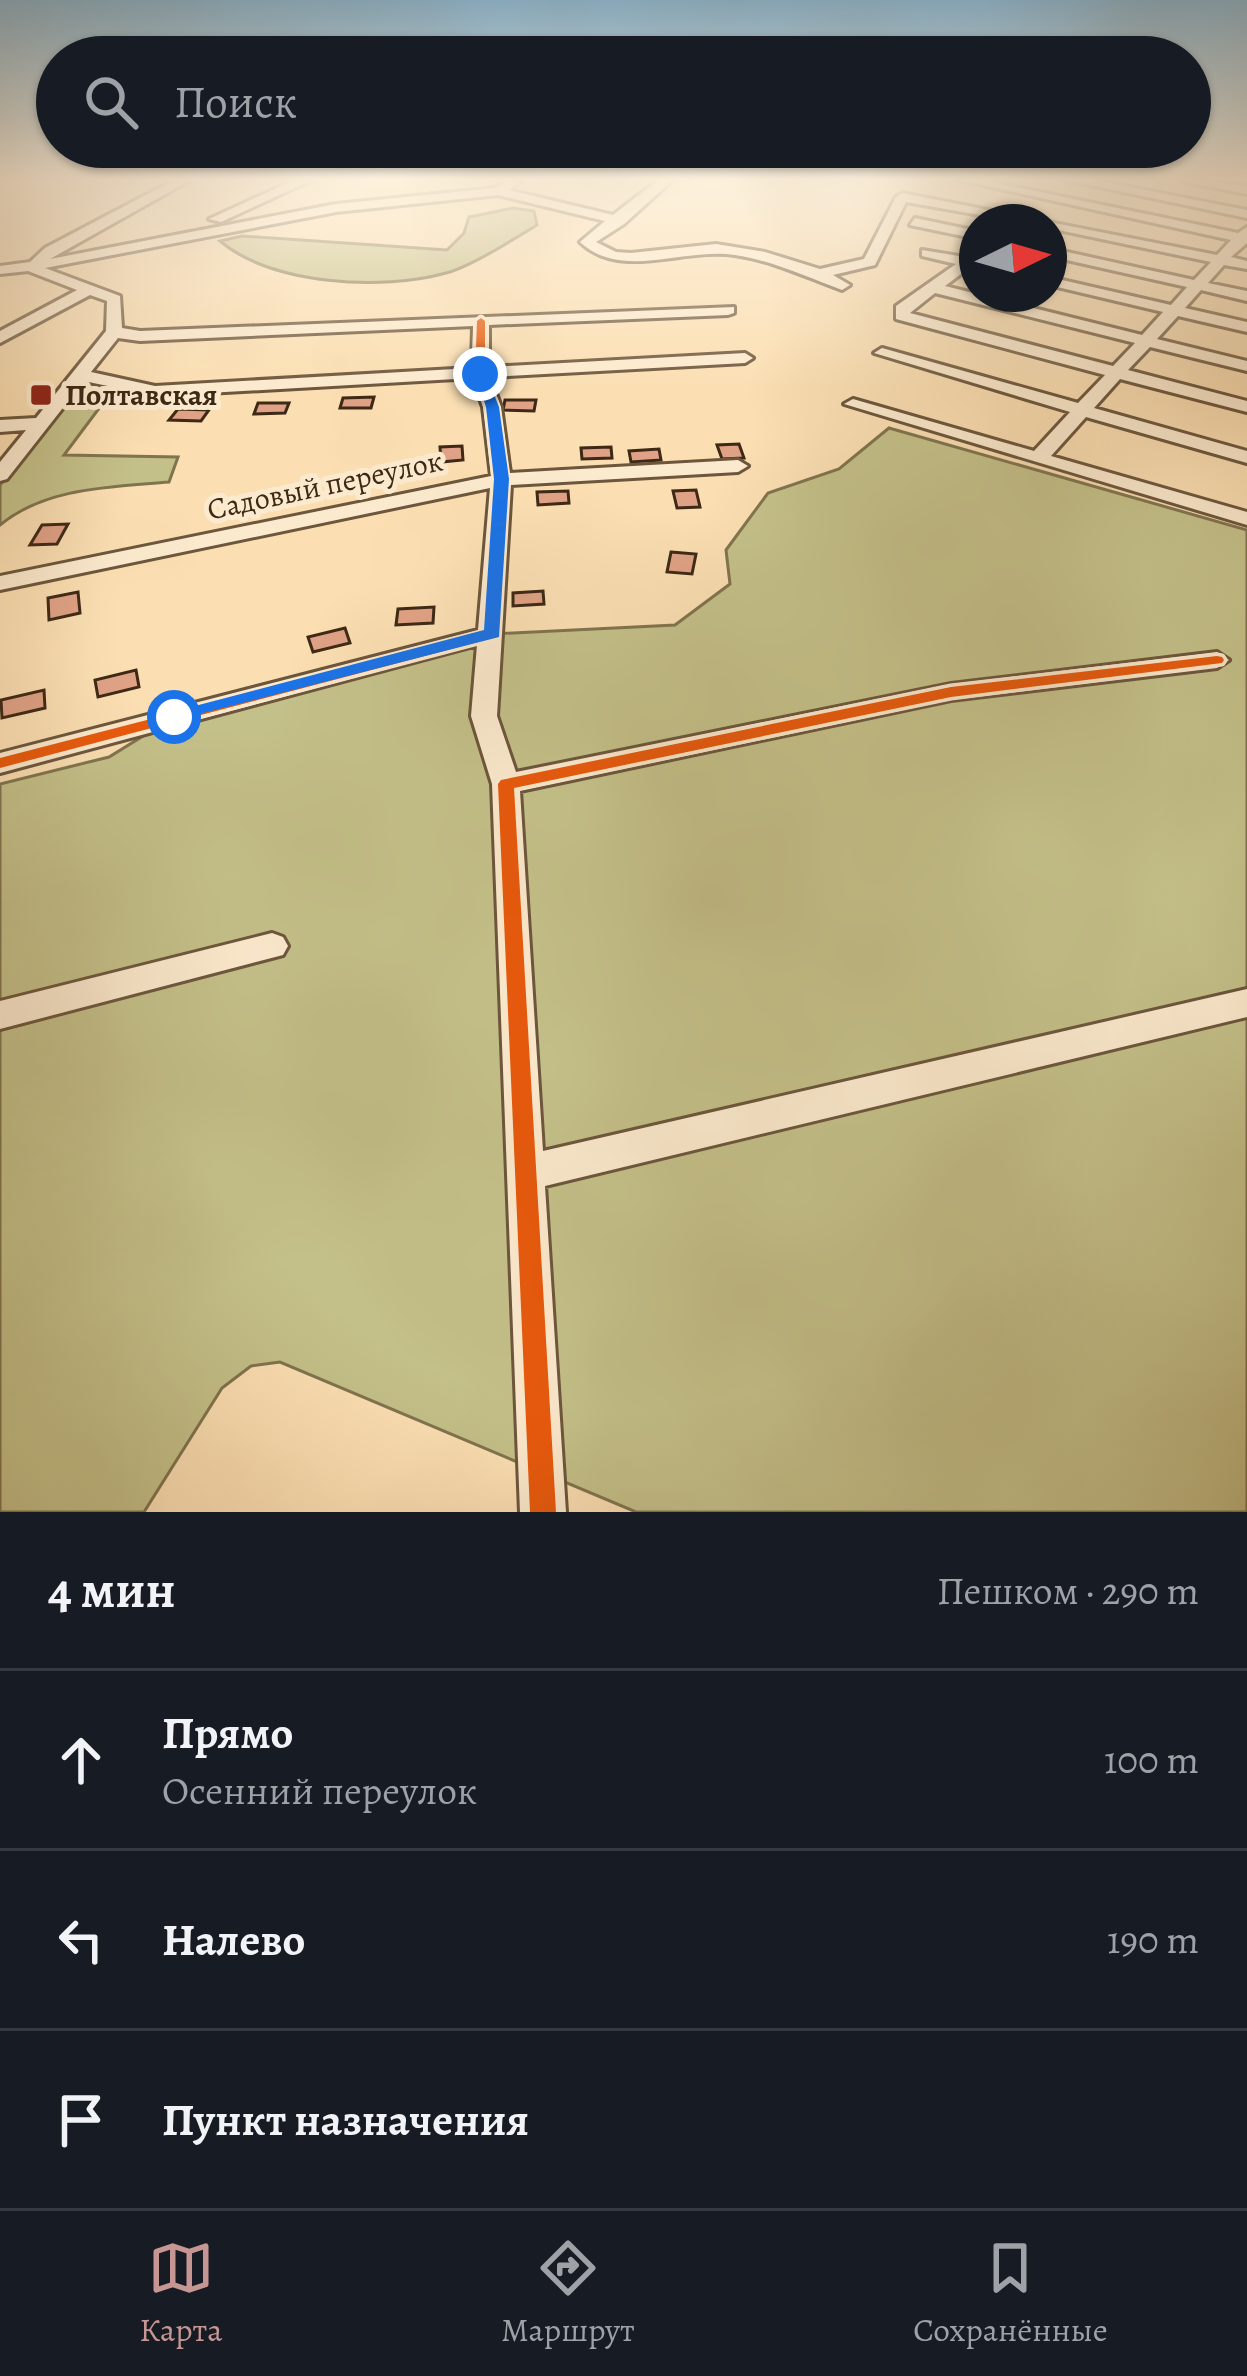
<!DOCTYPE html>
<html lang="ru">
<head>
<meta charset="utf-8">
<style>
	:root { --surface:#171b24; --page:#242831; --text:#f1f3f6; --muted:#9ea1a6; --line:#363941; --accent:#c59692 }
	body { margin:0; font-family:Alegreya,serif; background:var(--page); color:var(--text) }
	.compass { position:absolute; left:959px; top:204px; width:108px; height:108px; border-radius:50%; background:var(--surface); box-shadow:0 3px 9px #0004; rotate:85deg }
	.stop { position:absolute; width:36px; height:36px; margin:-27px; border:9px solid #1a73e8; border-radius:50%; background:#fff }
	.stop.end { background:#1a73e8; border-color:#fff; box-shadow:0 3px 12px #0008 }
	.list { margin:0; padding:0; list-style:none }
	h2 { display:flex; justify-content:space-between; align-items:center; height:156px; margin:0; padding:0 48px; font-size:51px }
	h2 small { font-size:39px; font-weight:400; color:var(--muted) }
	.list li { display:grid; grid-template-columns:78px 1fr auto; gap:36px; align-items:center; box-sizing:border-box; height:180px; padding:0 48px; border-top:3px solid var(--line) }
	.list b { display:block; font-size:45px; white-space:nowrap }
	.list p { margin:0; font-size:39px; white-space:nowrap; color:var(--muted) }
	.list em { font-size:39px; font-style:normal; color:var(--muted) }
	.icon { flex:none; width:66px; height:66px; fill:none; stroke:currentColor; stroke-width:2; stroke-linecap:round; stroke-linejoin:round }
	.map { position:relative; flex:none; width:1247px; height:1512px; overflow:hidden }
	.search { position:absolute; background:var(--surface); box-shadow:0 3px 9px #0004; left:36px; right:36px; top:36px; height:132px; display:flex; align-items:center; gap:30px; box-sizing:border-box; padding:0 42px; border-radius:66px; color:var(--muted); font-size:45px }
	.sheet { height:696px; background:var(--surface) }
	nav { display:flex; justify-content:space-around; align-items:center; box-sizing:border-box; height:168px; border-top:3px solid var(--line); background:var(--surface); font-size:33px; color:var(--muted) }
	nav a { display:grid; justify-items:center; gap:6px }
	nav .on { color:var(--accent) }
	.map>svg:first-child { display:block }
	.green { fill:#c4c089; stroke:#80744f; stroke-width:3 }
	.building { fill:#e0a286; stroke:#3d2915; stroke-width:3 }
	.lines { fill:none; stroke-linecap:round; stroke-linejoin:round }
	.minor-casing { stroke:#6c563c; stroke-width:6 }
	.minor { fill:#fceace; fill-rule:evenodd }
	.cycleway-casing { stroke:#fceace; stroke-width:7 }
	.cycleway { fill:#e8590c; fill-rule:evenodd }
	.route { fill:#1a73e8 }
	.poi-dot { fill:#8f2418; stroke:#fceace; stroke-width:4.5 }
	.labels { text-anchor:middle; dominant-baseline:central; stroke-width:10; stroke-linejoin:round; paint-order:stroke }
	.far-poi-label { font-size:30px; font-weight:bold; fill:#3d2915; stroke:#fceace; text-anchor:start }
	.far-street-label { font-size:30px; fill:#3d2915; stroke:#fceace }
</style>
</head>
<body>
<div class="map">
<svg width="1247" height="1512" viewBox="0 0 1247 1512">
	<rect width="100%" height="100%" fill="#fbdfb3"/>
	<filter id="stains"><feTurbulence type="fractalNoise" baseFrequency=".00167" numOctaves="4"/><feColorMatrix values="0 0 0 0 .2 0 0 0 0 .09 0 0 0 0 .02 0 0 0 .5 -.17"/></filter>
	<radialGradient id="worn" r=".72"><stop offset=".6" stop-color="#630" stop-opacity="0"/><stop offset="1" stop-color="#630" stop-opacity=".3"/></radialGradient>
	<!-- green -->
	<g class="green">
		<path d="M513 208 534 211 537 225C514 239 470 267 446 273 382 291 272 285 220 241L242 236 447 250 464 233 469 217Z"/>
		<path d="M106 399 64 455 178 457 169 482C112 487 46 487 0 525V485L62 405Z"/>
		<polygon points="889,428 1247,530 1247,1512 636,1512 280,1362 251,1366 222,1388 144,1512 0,1512 0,784 109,757 174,717 492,634 675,625 730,584 726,550 768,493 839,469"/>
	</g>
	<!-- building -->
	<g class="building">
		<polygon points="374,397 371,408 340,408 343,398"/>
		<polygon points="505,400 536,400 534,411 503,410"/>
		<polygon points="258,403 289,403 285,413 254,414"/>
		<polygon points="178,409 209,410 201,421 169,420"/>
		<polygon points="739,444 744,458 722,459 717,445"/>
		<polygon points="462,446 463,460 441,462 440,447"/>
		<polygon points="611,447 612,458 582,459 581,448"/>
		<polygon points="659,449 661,460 631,462 629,451"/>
		<polygon points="696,490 700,507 677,508 673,491"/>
		<polygon points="568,491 569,503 538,505 537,492"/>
		<polygon points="68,524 57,544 30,545 42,525"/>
		<polygon points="671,552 696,554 692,574 667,572"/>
		<polygon points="543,591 544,604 513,606 513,593"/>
		<polygon points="78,592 80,613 49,620 48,598"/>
		<polygon points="434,607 433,623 396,625 398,609"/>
		<polygon points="345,628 350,643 313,652 308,637"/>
		<polygon points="136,670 139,687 98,697 95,680"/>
		<polygon points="44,690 45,708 2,718 1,700"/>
	</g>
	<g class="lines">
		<!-- minor casing -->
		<g class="minor-casing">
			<g id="minor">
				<path d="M178 178H194L50 259 336 204 495 188 510 178H525L509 190 613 215 661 178H675L624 224 596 242 616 252 631 253 716 244 765 252 820 269 864 259 896 197 902 193 1217 255 1231 240 951 178H972L1238 233 1247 227V243L1231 257 1247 261V269L1224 265 1208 283 1247 291V301L1201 290 1185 308 1247 322V332L1178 316 1157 339 1247 361V371L1150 347 1128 370 1247 401V412L1120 379 1094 408 1247 451V463L1086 417 1051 456 1247 512V525L844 404 853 399 1034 451 1070 412 874 353 882 348 1078 403 1105 375 896 319V306L956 264 922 256V250L965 257 977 252V268L970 267 945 286 1142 335 1163 312 1049 285V277L1171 305 1187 287 1049 256V248L1194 280 1211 262 1049 228V222H1019L906 202 875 265 833 275 850 285 842 290C806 277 774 261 735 255 684 247 621 281 580 242L605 221 498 195 336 212 45 268 120 296 122 328 140 331 734 307V313L728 315 489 325V367L745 353 753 358 745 363 490 377 501 407 510 473 738 460 748 466 738 472 511 485 497 716 516 772 951 684 1217 652 1229 660 1217 668 951 700 520 791 543 1151 1247 989V1017L545 1186 566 1512H520L492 784 471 716 477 645 0 773V753L478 630 490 488 0 590V576L491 476 483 407 473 378 155 396 84 381 7 479 0 481V462L26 430 0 432V420L36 418 106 331 107 301 90 295 0 343V331L77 290 28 271 0 274V266L30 262 45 248ZM935 293 1135 343 1113 366 910 313ZM473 326 472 368 155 386 91 372 118 338 140 341Z"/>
				<polygon points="299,178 316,178 221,222 209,219"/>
				<polygon points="1057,178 1084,178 1247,210 1247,218"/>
				<polygon points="1180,178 1247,186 1247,194 1186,182"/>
				<polygon points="915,218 977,231 977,239 910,225"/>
				<polygon points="272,933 283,937 288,946 283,955 0,1029 0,1001"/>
			</g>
		</g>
		<!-- minor -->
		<use href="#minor" class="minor"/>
		<!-- cycleway casing -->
		<g class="cycleway-casing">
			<g id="cycleway">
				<polygon points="481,318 485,321 485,374 497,407 507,480 497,637 0,768 0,758 486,632 495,480 487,407 475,374 477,321"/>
				<polygon points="1217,656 1222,657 1224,660 1222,663 951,697 514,788 556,1512 530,1512 498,784 501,780 951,687"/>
			</g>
		</g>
		<!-- cycleway -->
		<use href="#cycleway" class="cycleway"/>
	</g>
	<!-- sky -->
	<linearGradient id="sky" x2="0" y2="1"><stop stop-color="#8bb7d2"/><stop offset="0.46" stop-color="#fdf1dd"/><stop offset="1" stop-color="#fdf1dd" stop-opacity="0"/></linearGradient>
	<rect width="1247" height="390" fill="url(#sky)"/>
	<!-- route -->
	<polygon class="route" points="475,371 486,374 499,407 509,479 499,637 168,722 168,713 484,630 494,479 486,407"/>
	<!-- markers -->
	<rect class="poi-dot" x="29" y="383" width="24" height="24" rx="6"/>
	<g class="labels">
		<!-- far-poi labels -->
		<g class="far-poi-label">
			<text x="65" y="395">Полтавская</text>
		</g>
		<!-- far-street labels -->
		<g class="far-street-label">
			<text transform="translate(325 485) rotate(-12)">Садовый переулок</text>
		</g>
	</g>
	<rect width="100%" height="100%" filter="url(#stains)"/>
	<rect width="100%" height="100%" fill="url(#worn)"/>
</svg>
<svg class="compass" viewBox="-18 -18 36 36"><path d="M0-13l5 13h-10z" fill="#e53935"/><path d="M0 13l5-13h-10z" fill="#9ea1a6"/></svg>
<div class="stop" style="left:174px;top:717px"></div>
<div class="stop end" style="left:480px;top:374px"></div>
<div class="search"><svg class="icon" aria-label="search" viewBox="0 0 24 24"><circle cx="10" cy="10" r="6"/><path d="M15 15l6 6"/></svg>Поиск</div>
</div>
<section class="sheet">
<h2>4 мин<small>Пешком · 290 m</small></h2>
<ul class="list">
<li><svg class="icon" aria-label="ahead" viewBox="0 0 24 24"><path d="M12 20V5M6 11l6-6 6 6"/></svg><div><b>Прямо</b><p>Осенний переулок</p></div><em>100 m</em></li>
<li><svg class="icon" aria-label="left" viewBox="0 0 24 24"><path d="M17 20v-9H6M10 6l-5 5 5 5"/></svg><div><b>Налево</b></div><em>190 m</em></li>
<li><svg class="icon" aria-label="arrive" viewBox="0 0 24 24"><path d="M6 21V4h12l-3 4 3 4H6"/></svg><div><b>Пункт назначения</b></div></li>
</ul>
</section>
<nav>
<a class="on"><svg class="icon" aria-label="map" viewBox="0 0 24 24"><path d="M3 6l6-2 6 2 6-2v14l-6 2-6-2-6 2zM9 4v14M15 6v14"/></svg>Карта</a>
<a><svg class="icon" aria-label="directions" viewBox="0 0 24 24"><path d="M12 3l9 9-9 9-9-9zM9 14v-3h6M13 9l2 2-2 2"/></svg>Маршрут</a>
<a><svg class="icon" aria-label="saved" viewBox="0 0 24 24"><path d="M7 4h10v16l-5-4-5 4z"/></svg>Сохранённые</a>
</nav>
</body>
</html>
